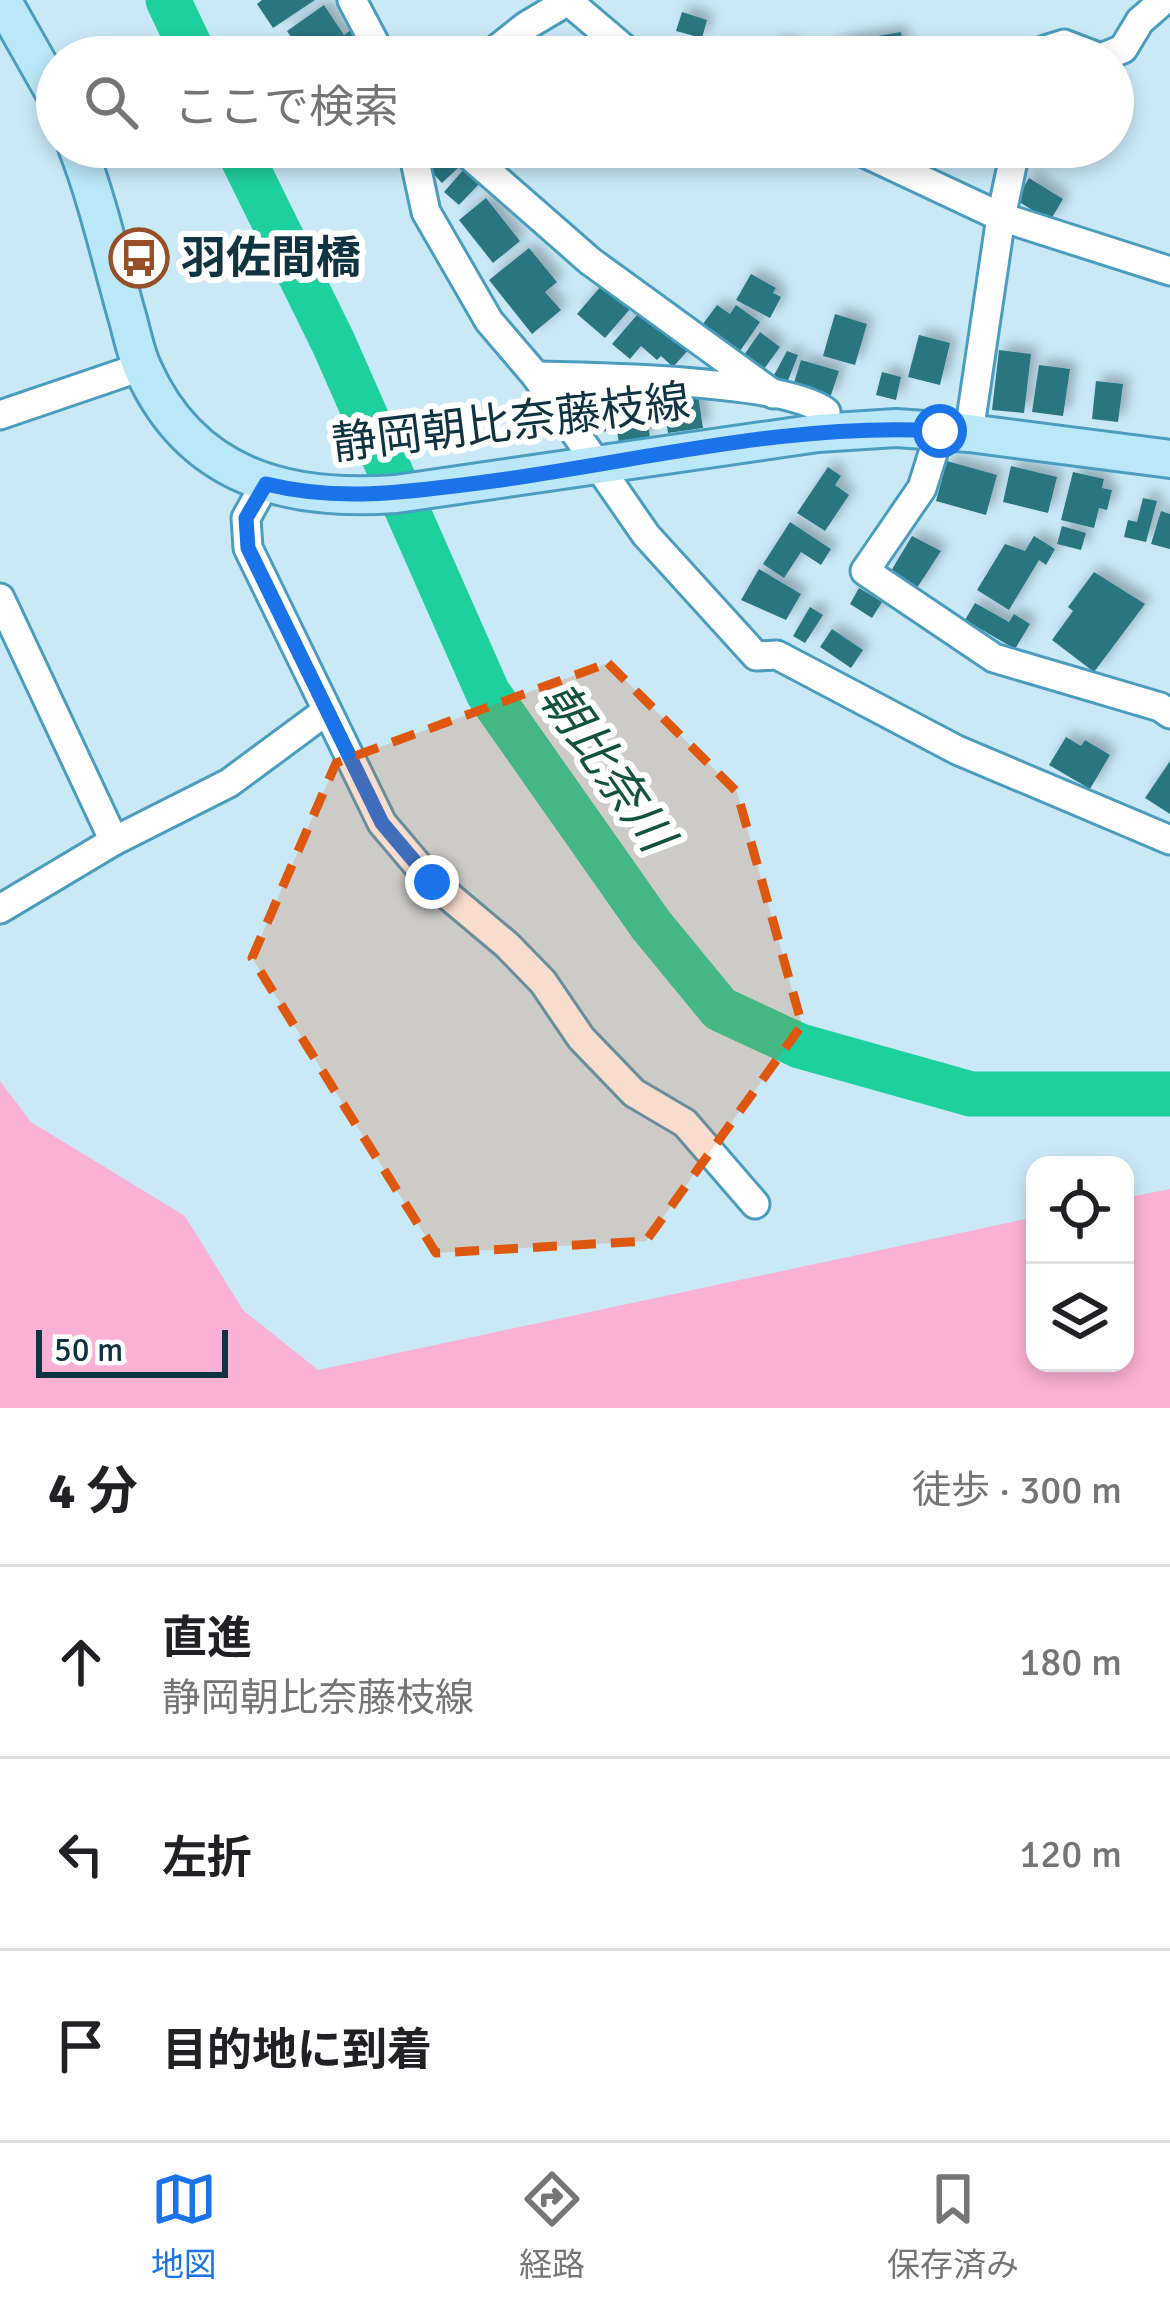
<!DOCTYPE html>
<html lang="ja">
<head>
<meta charset="utf-8">
<style>
	:root { --surface:#fff; --page:#f6f6f6; --text:#202124; --muted:#757577; --line:#e0e0e0; --accent:#1a73e8 }
	body { margin:0; font-family:Signika,"Noto Sans JP",sans-serif; background:var(--page); color:var(--text) }
	.controls { position:absolute; right:36px; bottom:36px; display:grid; overflow:hidden; border-radius:24px; box-shadow:0 6px 18px #0003 }
	.controls button { width:108px; height:108px; display:grid; place-items:center; padding:0; border:0; border-bottom:3px solid var(--line); background:var(--surface); color:var(--text); font:60px sans-serif }
	.scale { position:absolute; left:36px; bottom:30px; width:192px; box-sizing:border-box; padding-left:12px; border:6px solid #0f3341; border-top:0; font-size:33px; line-height:42px; white-space:nowrap; color:#0f3341; -webkit-text-stroke:9px #fff; paint-order:stroke }
	.stop { position:absolute; width:36px; height:36px; margin:-27px; border:9px solid #1a73e8; border-radius:50%; background:#fff }
	.stop.end { background:#1a73e8; border-color:#fff; box-shadow:0 3px 12px #0008 }
	.list { margin:0; padding:0; list-style:none }
	h2 { display:flex; justify-content:space-between; align-items:center; height:156px; margin:0; padding:0 48px; font-size:51px }
	h2 small { font-size:39px; font-weight:400; color:var(--muted) }
	.list li { display:grid; grid-template-columns:78px 1fr auto; gap:36px; align-items:center; box-sizing:border-box; height:192px; padding:0 48px; border-top:3px solid var(--line) }
	.list b { display:block; font-size:45px; white-space:nowrap }
	.list p { margin:0; font-size:39px; white-space:nowrap; color:var(--muted) }
	.list em { font-size:39px; font-style:normal; color:var(--muted) }
	.icon { flex:none; width:66px; height:66px; fill:none; stroke:currentColor; stroke-width:2; stroke-linecap:round; stroke-linejoin:round }
	.map { position:relative; flex:none; width:1170px; height:1408px; overflow:hidden }
	.search { position:absolute; background:var(--surface); box-shadow:0 6px 18px #0003; left:36px; right:36px; top:36px; height:132px; display:flex; align-items:center; gap:30px; box-sizing:border-box; padding:0 42px; border-radius:66px; color:var(--muted); font-size:45px }
	.sheet { height:732px; background:var(--surface) }
	nav { display:flex; justify-content:space-around; align-items:center; box-sizing:border-box; height:168px; border-top:3px solid var(--line); background:var(--surface); font-size:33px; color:var(--muted) }
	nav a { display:grid; justify-items:center; gap:6px }
	nav .on { color:var(--accent) }
	.map>svg:first-child { display:block }
	.green { fill:#fbb1d6 }
	.lines { fill:none; stroke-linecap:round; stroke-linejoin:round }
	.river { stroke:#1fd09f; stroke-width:45 }
	.building { fill:#297680; filter:url(#shadow) }
	.street-casing { stroke:#4b9dbf; stroke-width:33 }
	.secondary-casing { stroke:#4b9dbf; stroke-width:42 }
	.street { stroke:#fff; stroke-width:27 }
	.secondary { stroke:#bbe8f8; stroke-width:36 }
	.route { stroke:#1a73e8; stroke-width:15 }
	.marked { fill:#dd570f; fill-opacity:0.2; stroke:#dd570f; stroke-width:9; stroke-dasharray:24 15; stroke-linejoin:round }
	.labels { text-anchor:middle; dominant-baseline:central; stroke-width:12; stroke-linejoin:round; paint-order:stroke }
	.poi-label { font-size:45px; font-weight:bold; fill:#0f3341; stroke:#fff; text-anchor:start }
	.street-label { font-size:45px; fill:#0f3341; stroke:#fff }
	.water-label { font-size:48px; font-style:italic; fill:#12523f; stroke:#fff }
</style>
</head>
<body>
<div class="map">
<svg width="1170" height="1408" viewBox="0 0 1170 1408">
	<defs>
		<filter id="shadow"><feDropShadow dx="7" dy="-7" stdDeviation="6" flood-color="#0004"/></filter>
	</defs>
	<rect width="100%" height="100%" fill="#cae9f7"/>
	<!-- green -->
	<polygon class="green" points="0,1081 31,1122 185,1216 243,1310 318,1370 1035,1217 1035,1363 1125,1363 1125,1198 1170,1189 1170,1408 0,1408"/>
	<g class="lines">
		<!-- river -->
		<g class="river">
			<polyline points="168,0 195,57"/>
			<polyline points="237,147 333,342 488,693 651,925 720,1009 800,1046 971,1094 1170,1094"/>
		</g>
	</g>
	<!-- building -->
	<g class="building">
		<polygon points="262,0 315,0 273,28 257,4"/>
		<polygon points="324,5 344,35 351,30 362,45 344,57 305,57 287,31"/>
		<polygon points="682,12 707,20 702,38 676,31"/>
		<polygon points="901,32 904,53 837,57 835,43"/>
		<polygon points="777,42 801,51 800,55 827,49 829,57 771,57"/>
		<polygon points="916,147 948,147 957,150 952,164 915,151"/>
		<polygon points="443,151 459,167 442,183 427,167"/>
		<polygon points="465,168 481,182 459,205 444,192"/>
		<polygon points="1029,178 1063,199 1050,221 1016,200"/>
		<polygon points="486,198 520,241 493,263 459,220"/>
		<polygon points="529,248 557,282 545,292 561,310 532,334 489,280"/>
		<polygon points="751,274 776,288 773,293 781,297 770,318 736,300"/>
		<polygon points="602,285 630,309 605,338 577,314"/>
		<polygon points="717,305 730,314 736,305 760,322 738,354 700,328"/>
		<polygon points="643,308 690,348 673,367 661,356 657,360 641,346 630,359 612,344"/>
		<polygon points="835,314 867,324 855,365 823,356"/>
		<polygon points="760,332 780,347 764,369 744,355"/>
		<polygon points="919,335 950,343 940,385 908,377"/>
		<polygon points="999,350 1031,354 1024,413 992,410"/>
		<polygon points="787,351 798,355 787,383 773,377"/>
		<polygon points="801,360 839,371 830,398 793,386"/>
		<polygon points="1039,365 1070,369 1063,416 1032,412"/>
		<polygon points="882,372 901,377 896,400 876,395"/>
		<polygon points="1096,381 1123,384 1118,422 1092,419"/>
		<polygon points="612,387 614,392 643,389 650,438 619,444 617,430 598,432 594,408 590,408 585,391"/>
		<polygon points="698,395 703,428 668,433 663,400"/>
		<polygon points="947,461 997,475 986,515 936,501"/>
		<polygon points="1011,466 1057,477 1048,513 1003,502"/>
		<polygon points="828,467 841,476 835,485 849,495 825,531 797,513"/>
		<polygon points="1073,472 1104,479 1102,488 1112,490 1107,510 1099,508 1094,528 1061,520"/>
		<polygon points="1143,498 1157,501 1146,542 1124,537 1128,520 1137,522"/>
		<polygon points="1161,511 1170,514 1170,549 1151,544"/>
		<polygon points="790,522 831,549 821,565 801,552 784,578 763,564"/>
		<polygon points="1062,526 1086,533 1081,550 1057,544"/>
		<polygon points="912,536 941,551 915,591 888,576"/>
		<polygon points="1034,536 1055,549 1046,565 1039,560 1009,610 977,590 1005,544 1025,551"/>
		<polygon points="759,569 801,594 786,620 741,600"/>
		<polygon points="1094,572 1145,604 1094,672 1052,640 1073,611 1068,607"/>
		<polygon points="859,588 882,602 872,618 850,604"/>
		<polygon points="975,603 1009,622 1014,614 1030,624 1015,649 965,620"/>
		<polygon points="810,607 823,615 805,643 793,636"/>
		<polygon points="832,629 863,650 851,668 820,647"/>
		<polygon points="1066,737 1081,746 1085,740 1110,755 1090,789 1049,765"/>
		<polygon points="1170,761 1170,814 1145,798"/>
	</g>
	<g class="lines">
		<!-- street casing -->
		<g class="street-casing">
			<g id="street">
				<polyline points="352,0 382,57"/>
				<polyline points="487,57 526,26 568,1 634,57"/>
				<polyline points="1042,57 1045,50 1064,44 1098,57"/>
				<polyline points="1103,57 1123,49 1140,21 1164,0"/>
				<polyline points="412,147 426,212 489,321 536,376 646,535 756,656 777,655 957,750 1170,840"/>
				<polyline points="460,147 590,261 773,394"/>
				<polyline points="852,147 1001,217 1170,271"/>
				<path d="M536 376C595 377 785 380 826 412L818 433"/>
				<polyline points="0,415 141,367"/>
				<polyline points="940,431 922,488 865,571 994,658 1160,707 1170,714"/>
				<polyline points="969,433 1001,217 1016,147"/>
				<polyline points="265,484 246,518 248,548 382,823 432,882 507,945 543,982 581,1038 634,1093 685,1123 755,1204"/>
				<polyline points="0,598 114,841"/>
				<polyline points="0,909 114,841 229,783 325,712"/>
			</g>
		</g>
		<!-- secondary casing -->
		<g class="secondary-casing">
			<g id="secondary">
				<polyline points="2,0 57,97"/>
				<path d="M77 147C98 201 111 260 127 316 132 333 135 352 143 369 191 477 287 502 396 494L818 433 896 428 969 433 1170 459"/>
			</g>
		</g>
		<!-- street -->
		<use href="#street" class="street"/>
		<!-- secondary -->
		<use href="#secondary" class="secondary"/>
	</g>
	<g class="lines">
		<!-- route -->
		<path class="route" d="M432 882 382 823 248 548 246 518 266 484C343 503 415 491 493 481 640 461 791 422 940 431"/>
	</g>
	<!-- marked area -->
	<path class="marked" d="M608 663 737 792 802 1025 646 1241 436 1253 252 958 336 763Z"/>
	<!-- icons -->
	<defs>
		<g id="bus-ring" transform="scale(3)"><circle r="9.5" fill="#fff" stroke="#965028" stroke-width="1.5"/><path d="M-5-6H5V4H4V6H2V4H-2V6H-4V4H-5ZM-3.5-4V0h7V-4ZM-3.5 1.2v1.5H-2V1.2ZM2 1.2v1.5H3.5V1.2Z" fill="#965028"/></g>
	</defs>
	<g fill-rule="evenodd">
		<use href="#bus-ring" x="139" y="258"/>
	</g>
	<g class="labels">
		<!-- poi labels -->
		<g class="poi-label">
			<text x="181" y="258">羽佐間橋</text>
		</g>
		<!-- street labels -->
		<g class="street-label">
			<text transform="translate(511 423) rotate(-7)">静岡朝比奈藤枝線</text>
		</g>
		<!-- water labels -->
		<g class="water-label">
			<text transform="translate(606 767) rotate(55)">朝比奈川</text>
		</g>
	</g>
</svg>
<div class="controls">
<button><svg class="icon" aria-label="locate" viewBox="0 0 24 24"><circle cx="12" cy="12" r="6"/><path d="M12 2v4M12 18v4M2 12h4M18 12h4"/></svg></button>
<button><svg class="icon" aria-label="layers" viewBox="0 0 24 24"><path d="M12 4l9 5-9 5-9-5zM3 14l9 5 9-5"/></svg></button>
</div>
<div class="scale">50 m</div>
<div class="stop" style="left:940px;top:431px"></div>
<div class="stop end" style="left:432px;top:882px"></div>
<div class="search"><svg class="icon" aria-label="search" viewBox="0 0 24 24"><circle cx="10" cy="10" r="6"/><path d="M15 15l6 6"/></svg>ここで検索</div>
</div>
<section class="sheet">
<h2>4 分<small>徒歩 · 300 m</small></h2>
<ul class="list">
<li><svg class="icon" aria-label="ahead" viewBox="0 0 24 24"><path d="M12 20V5M6 11l6-6 6 6"/></svg><div><b>直進</b><p>静岡朝比奈藤枝線</p></div><em>180 m</em></li>
<li><svg class="icon" aria-label="left" viewBox="0 0 24 24"><path d="M17 20v-9H6M10 6l-5 5 5 5"/></svg><div><b>左折</b></div><em>120 m</em></li>
<li><svg class="icon" aria-label="arrive" viewBox="0 0 24 24"><path d="M6 21V4h12l-3 4 3 4H6"/></svg><div><b>目的地に到着</b></div></li>
</ul>
</section>
<nav>
<a class="on"><svg class="icon" aria-label="map" viewBox="0 0 24 24"><path d="M3 6l6-2 6 2 6-2v14l-6 2-6-2-6 2zM9 4v14M15 6v14"/></svg>地図</a>
<a><svg class="icon" aria-label="directions" viewBox="0 0 24 24"><path d="M12 3l9 9-9 9-9-9zM9 14v-3h6M13 9l2 2-2 2"/></svg>経路</a>
<a><svg class="icon" aria-label="saved" viewBox="0 0 24 24"><path d="M7 4h10v16l-5-4-5 4z"/></svg>保存済み</a>
</nav>
</body>
</html>
